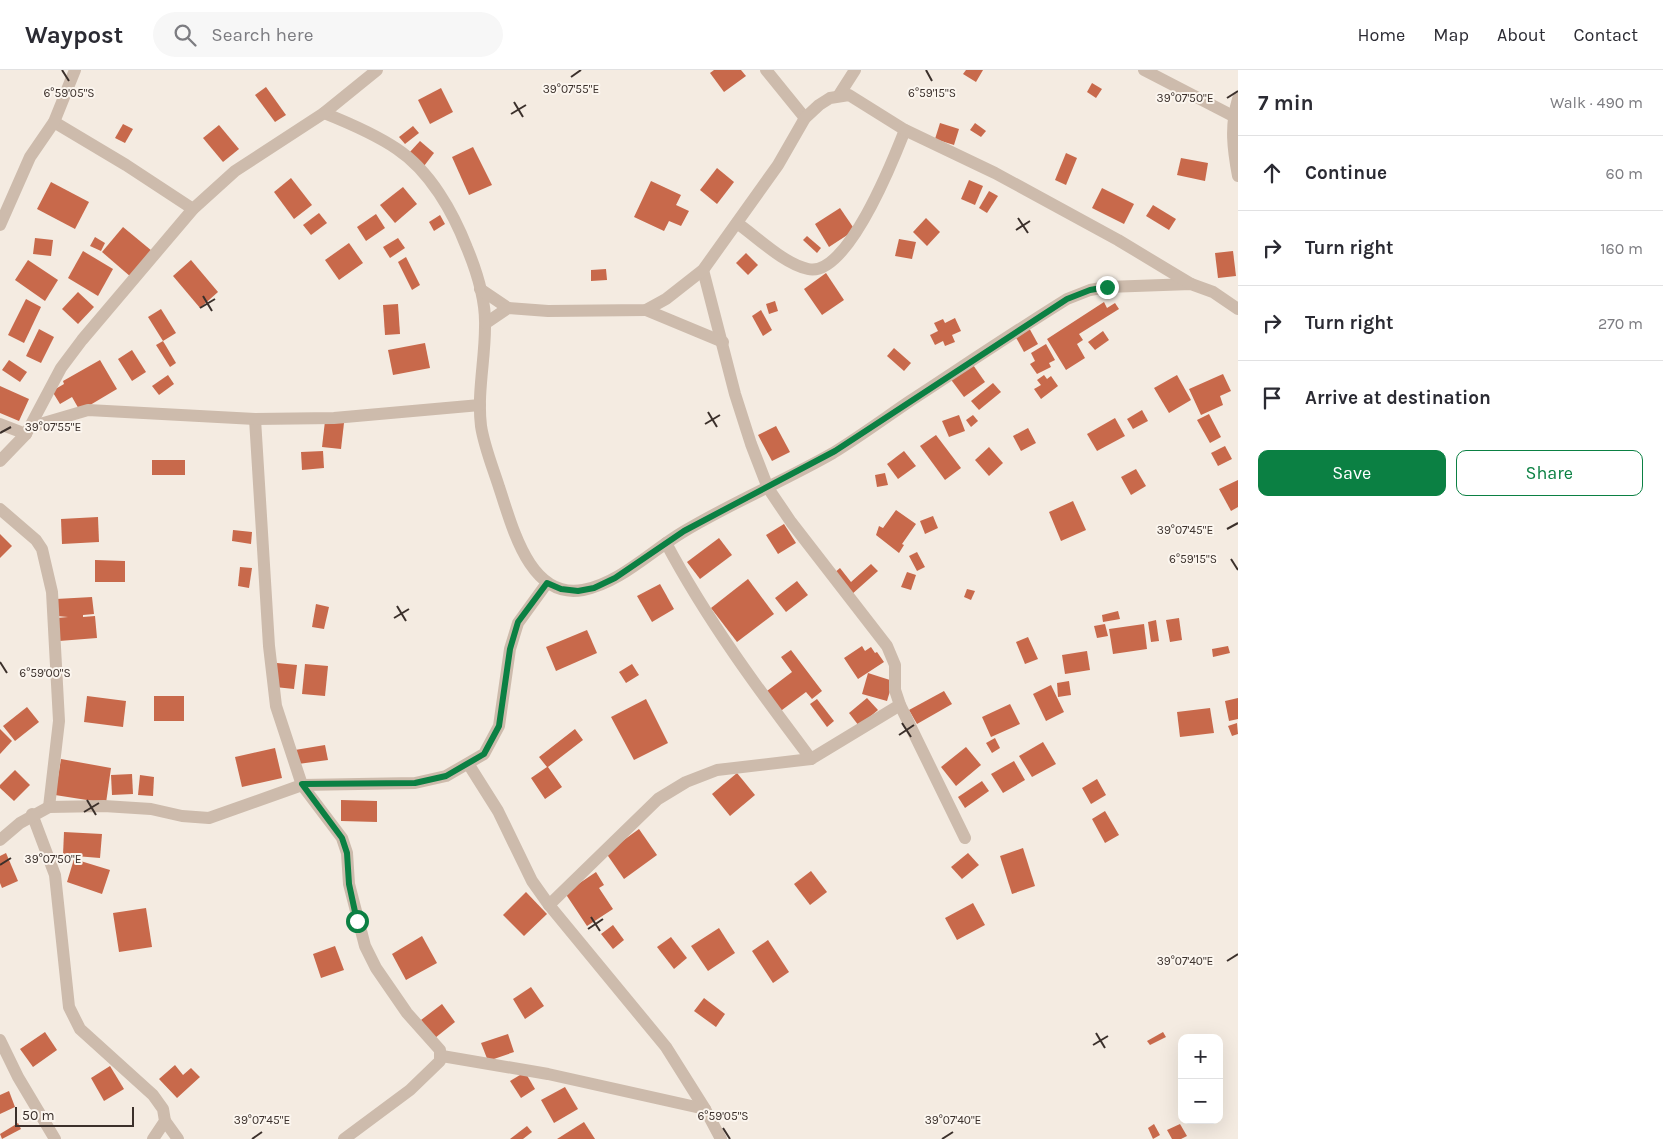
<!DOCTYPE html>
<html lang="en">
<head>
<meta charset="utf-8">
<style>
	:root { --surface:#fff; --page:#f7f7f7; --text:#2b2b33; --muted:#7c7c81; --line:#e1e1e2; --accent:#0b8043 }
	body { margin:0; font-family:Karla,sans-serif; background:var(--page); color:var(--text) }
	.controls { position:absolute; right:15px; bottom:15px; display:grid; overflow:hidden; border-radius:10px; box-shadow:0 5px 20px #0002 }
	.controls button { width:45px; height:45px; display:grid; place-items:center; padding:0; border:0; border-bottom:1px solid var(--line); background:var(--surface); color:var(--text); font:25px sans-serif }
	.scale { position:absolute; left:15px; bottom:12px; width:119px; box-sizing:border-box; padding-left:5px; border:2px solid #3b302b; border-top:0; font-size:14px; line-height:18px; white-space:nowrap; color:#3b302b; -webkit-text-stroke:4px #fbf5ee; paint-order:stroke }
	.stop { position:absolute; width:15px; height:15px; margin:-11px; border:4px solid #0b8043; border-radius:50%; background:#fff }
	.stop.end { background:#0b8043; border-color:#fff; box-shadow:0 1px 5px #0008 }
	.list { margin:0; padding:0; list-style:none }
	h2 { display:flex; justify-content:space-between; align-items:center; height:65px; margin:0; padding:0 20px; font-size:21px }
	h2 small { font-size:16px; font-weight:400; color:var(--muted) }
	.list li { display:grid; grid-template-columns:32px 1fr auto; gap:15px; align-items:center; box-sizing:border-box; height:75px; padding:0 20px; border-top:1px solid var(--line) }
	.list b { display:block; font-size:19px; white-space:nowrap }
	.list em { font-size:16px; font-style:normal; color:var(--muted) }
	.actions { display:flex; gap:10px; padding:15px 20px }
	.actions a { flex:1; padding:11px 0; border:1px solid var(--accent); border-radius:10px; text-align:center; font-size:18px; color:var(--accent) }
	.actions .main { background:var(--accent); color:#fff }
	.icon { flex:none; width:28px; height:28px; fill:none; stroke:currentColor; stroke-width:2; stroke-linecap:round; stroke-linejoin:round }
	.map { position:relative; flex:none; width:1238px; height:1069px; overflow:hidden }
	header { display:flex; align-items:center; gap:30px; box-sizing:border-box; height:70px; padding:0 25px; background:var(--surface); border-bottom:1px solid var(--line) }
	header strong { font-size:24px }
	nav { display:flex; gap:28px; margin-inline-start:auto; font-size:18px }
	.search { width:350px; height:45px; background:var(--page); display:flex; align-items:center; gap:12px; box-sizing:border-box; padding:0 18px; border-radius:28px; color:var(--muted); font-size:19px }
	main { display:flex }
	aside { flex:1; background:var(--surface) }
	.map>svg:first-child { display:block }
	.building { fill:#c8694b }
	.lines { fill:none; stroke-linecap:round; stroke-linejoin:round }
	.minor { stroke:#cdbbac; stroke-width:12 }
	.route { stroke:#0b8043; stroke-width:6 }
	.ticks { fill:none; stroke:#3b302b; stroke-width:2 }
	.ticks-label { font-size:12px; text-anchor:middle; fill:#3b302b; stroke:#fbf5ee; stroke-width:4; stroke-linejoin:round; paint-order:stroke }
</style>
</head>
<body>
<header>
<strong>Waypost</strong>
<div class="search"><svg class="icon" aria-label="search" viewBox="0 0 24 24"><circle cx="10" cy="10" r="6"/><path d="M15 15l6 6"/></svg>Search here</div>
<nav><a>Home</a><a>Map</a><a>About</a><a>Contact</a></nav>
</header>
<main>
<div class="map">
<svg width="1238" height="1069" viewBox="0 0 1238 1069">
	<rect width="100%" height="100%" fill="#f4ebe1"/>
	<!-- building -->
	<g class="building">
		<polygon points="714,0 741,0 746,6 724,22 710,3"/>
		<polygon points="966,0 983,0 976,12 963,4"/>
		<polygon points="1092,13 1102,19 1096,28 1087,22"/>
		<polygon points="266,17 286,45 275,52 255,25"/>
		<polygon points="441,18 453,42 430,54 418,30"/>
		<polygon points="940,53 959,59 954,75 935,69"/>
		<polygon points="975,53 986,61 981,67 970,60"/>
		<polygon points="123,54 133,59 125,73 115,68"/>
		<polygon points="219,55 239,79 223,92 203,68"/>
		<polygon points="413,56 419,63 405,74 399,67"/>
		<polygon points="420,71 434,83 424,96 409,83"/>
		<polygon points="473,77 492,115 469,125 452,87"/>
		<polygon points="1066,83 1077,88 1066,115 1055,110"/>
		<polygon points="1181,88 1208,93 1205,111 1177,105"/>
		<polygon points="717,98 734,112 717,134 700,120"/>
		<polygon points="291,108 312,135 294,149 274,122"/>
		<polygon points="969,110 983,116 975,135 961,129"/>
		<polygon points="651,111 681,125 676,135 689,141 681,156 669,151 664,161 634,147"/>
		<polygon points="51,112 89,132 75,159 37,139"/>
		<polygon points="403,117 417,134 395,153 380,135"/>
		<polygon points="1102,118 1134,134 1124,154 1092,138"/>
		<polygon points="989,121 998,126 987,143 979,138"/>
		<polygon points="1153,135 1176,149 1169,160 1146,146"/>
		<polygon points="840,138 855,160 829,177 815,154"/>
		<polygon points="319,143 327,153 311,165 303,155"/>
		<polygon points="376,144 385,158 366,171 357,157"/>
		<polygon points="440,145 445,154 434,161 429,152"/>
		<polygon points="926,148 940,162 927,176 913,162"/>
		<polygon points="123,157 152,181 131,207 102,182"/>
		<polygon points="807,166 821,178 817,183 803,170"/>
		<polygon points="95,167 105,173 101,181 90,176"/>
		<polygon points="35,168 53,170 51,186 33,184"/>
		<polygon points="398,168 405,178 390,188 383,177"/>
		<polygon points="899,169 916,172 912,189 895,186"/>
		<polygon points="349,173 363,193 339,210 325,190"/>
		<polygon points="83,181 113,199 98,226 68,208"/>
		<polygon points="1233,181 1236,206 1218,208 1215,183"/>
		<polygon points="746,183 758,195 748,205 736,193"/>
		<polygon points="406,187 420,215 412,220 398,192"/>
		<polygon points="28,190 58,210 45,231 15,210"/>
		<polygon points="191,190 218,222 200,238 173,206"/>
		<polygon points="606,199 607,210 591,211 591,200"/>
		<polygon points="826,203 844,230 822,245 804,219"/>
		<polygon points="78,222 94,237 78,254 62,239"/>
		<polygon points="26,229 41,237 24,273 8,265"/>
		<polygon points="775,231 778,241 769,244 766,234"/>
		<polygon points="1104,232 1107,238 1115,233 1119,239 1079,264 1083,270 1077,274 1085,288 1066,300 1047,269"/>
		<polygon points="398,234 400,264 385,265 383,235"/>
		<polygon points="161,239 176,263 163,271 148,247"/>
		<polygon points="761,240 772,260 763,266 752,246"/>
		<polygon points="955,248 961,261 952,265 955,272 945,276 943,271 935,275 930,265 938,261 934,253 943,249 945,253"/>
		<polygon points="1028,256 1038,274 1024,282 1014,264"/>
		<polygon points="39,259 54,267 41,293 26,286"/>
		<polygon points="1103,261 1109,270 1095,280 1088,272"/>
		<polygon points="163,271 176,293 170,297 156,275"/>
		<polygon points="425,273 430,298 393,305 388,280"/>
		<polygon points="1046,274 1055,290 1049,293 1051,297 1037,304 1030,294 1035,291 1031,283"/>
		<polygon points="894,278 911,293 904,301 887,286"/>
		<polygon points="132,280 146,302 132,311 118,289"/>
		<polygon points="9,290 27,302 20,312 2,300"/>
		<polygon points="100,290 117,319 80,341 72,327 60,334 52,321 64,314 63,311"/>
		<polygon points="971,292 985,312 964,327 949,307"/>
		<polygon points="1223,304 1231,321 1220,326 1223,335 1201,345 1189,319"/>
		<polygon points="168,305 174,314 159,325 152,316"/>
		<polygon points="1044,305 1047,309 1051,306 1058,316 1041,329 1034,319 1041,315 1037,310"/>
		<polygon points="1177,305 1191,330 1169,343 1154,318"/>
		<polygon points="993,313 1001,322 979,340 971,331"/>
		<polygon points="0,316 29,329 19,351 0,343"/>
		<polygon points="1142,340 1148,351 1133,359 1127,349"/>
		<polygon points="1209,344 1221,367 1210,373 1197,350"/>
		<polygon points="959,345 965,361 949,367 942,351"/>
		<polygon points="973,345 978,351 971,357 966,350"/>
		<polygon points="1115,348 1125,366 1097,381 1087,364"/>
		<polygon points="325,351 344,353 341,379 322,377"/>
		<polygon points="776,356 790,382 772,391 758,365"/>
		<polygon points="1028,358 1036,373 1021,381 1013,366"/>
		<polygon points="936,365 961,398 945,410 920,376"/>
		<polygon points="1225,376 1232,389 1218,396 1211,383"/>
		<polygon points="989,377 1003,393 989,406 975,390"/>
		<polygon points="323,381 324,398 302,400 301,382"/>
		<polygon points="904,381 916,396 898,409 887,394"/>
		<rect x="152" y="390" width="33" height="15"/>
		<polygon points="1136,399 1146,416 1131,425 1121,407"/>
		<polygon points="885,403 888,415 877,417 875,405"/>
		<polygon points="1238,410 1238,437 1231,441 1219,419"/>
		<polygon points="1073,431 1086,460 1061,471 1049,442"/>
		<polygon points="896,440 916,454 902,474 904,475 899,483 876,465 879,456 883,458"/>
		<polygon points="933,446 938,458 925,464 920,451"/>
		<polygon points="98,447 99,472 62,474 61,449"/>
		<polygon points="784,454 796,473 778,484 766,465"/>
		<polygon points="233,460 252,462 251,474 232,471"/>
		<polygon points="0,464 12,476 0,488"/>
		<polygon points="719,468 732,485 700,509 687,492"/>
		<polygon points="917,482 925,497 917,501 909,486"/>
		<polygon points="95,490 125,491 125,512 95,512"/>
		<polygon points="871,494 878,501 851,525 833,504 840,498 851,512"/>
		<polygon points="240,497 252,498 249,518 238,516"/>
		<polygon points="907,502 916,505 911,520 901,517"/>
		<polygon points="748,509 774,544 737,572 711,538"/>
		<polygon points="797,511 808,525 786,542 775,528"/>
		<polygon points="660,514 674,539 652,552 637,526"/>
		<polygon points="967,519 975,521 971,530 964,527"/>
		<polygon points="92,527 94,544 83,545 83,547 95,546 97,568 59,571 57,548 68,547 57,546 56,529"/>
		<polygon points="316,534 329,537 324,559 312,557"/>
		<polygon points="1118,541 1120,549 1103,552 1102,545"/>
		<polygon points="1179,548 1182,570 1170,572 1166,550"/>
		<polygon points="1156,550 1159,571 1151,572 1148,552"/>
		<polygon points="1105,554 1108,566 1097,568 1094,556"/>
		<polygon points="1144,554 1147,579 1113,584 1109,559"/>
		<polygon points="587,560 597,583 556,601 546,577"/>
		<polygon points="1028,567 1038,589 1025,594 1016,572"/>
		<polygon points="862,576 865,581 871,577 875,583 877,582 884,592 858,609 844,588"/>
		<polygon points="1228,576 1230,583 1213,587 1212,579"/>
		<polygon points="791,580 822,621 812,629 806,622 778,643 763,624 792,602 781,587"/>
		<polygon points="1087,581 1090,600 1065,604 1062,585"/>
		<polygon points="277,593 297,595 294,619 275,617"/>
		<polygon points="305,594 328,596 325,626 302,624"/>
		<polygon points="632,594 639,605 626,613 619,602"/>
		<polygon points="868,603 893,611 887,631 862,624"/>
		<polygon points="1069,611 1071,625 1058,627 1057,613"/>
		<polygon points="1051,615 1064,642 1046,651 1033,624"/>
		<polygon points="944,621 952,634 917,654 909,640"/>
		<polygon points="87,626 126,631 123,657 84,652"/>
		<rect x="154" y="626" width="30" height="25"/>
		<polygon points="867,628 878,640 859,656 849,643"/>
		<polygon points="1238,628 1238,649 1229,651 1225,631"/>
		<polygon points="646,629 668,673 634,690 611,647"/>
		<polygon points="817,629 834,651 827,657 810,634"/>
		<polygon points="1010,634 1020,654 991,667 982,647"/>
		<polygon points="27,637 39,652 15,671 3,656"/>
		<polygon points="1210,638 1214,663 1180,667 1177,642"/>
		<polygon points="1237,653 1238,664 1232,666 1228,656"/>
		<polygon points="0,659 12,671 0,684"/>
		<polygon points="575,659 583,670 548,697 562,717 545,729 531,708 547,697 539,687"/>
		<polygon points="995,668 1000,678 992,683 986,673"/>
		<polygon points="1043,672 1056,694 1032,707 1019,686"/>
		<polygon points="325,675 328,690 298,694 295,680"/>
		<polygon points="966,677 981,695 956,716 941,697"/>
		<polygon points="275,678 282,708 242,717 235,687"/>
		<polygon points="61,689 111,698 106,733 55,725"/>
		<polygon points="1014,691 1025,710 1003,723 991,704"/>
		<polygon points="15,700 30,715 14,731 0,718 0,715"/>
		<polygon points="737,703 755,725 730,746 712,724"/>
		<polygon points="132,704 133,724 112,725 111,705"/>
		<polygon points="140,705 154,707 153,726 138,725"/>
		<polygon points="1097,709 1106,725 1091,734 1082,718"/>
		<polygon points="982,711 989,721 965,738 958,727"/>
		<polygon points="341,730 377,731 377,752 341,751"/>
		<polygon points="1105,741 1119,765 1105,773 1092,749"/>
		<polygon points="639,759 657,785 624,809 606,783"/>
		<polygon points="64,762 102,764 100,788 63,785"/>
		<polygon points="1023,778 1035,816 1012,824 1000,786"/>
		<polygon points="6,783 18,811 2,818 0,813 0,786"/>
		<polygon points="968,783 979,795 962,809 951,797"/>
		<polygon points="74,789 110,800 102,824 67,812"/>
		<polygon points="811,801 827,822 810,835 794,814"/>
		<polygon points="596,802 604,815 599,818 613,839 587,856 565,823"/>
		<polygon points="526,822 547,844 524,866 503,845"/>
		<polygon points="973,833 985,855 957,870 945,848"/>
		<polygon points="146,838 152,877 119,882 113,843"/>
		<polygon points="613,855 624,870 613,879 601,864"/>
		<polygon points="719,858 735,883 708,901 691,876"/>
		<polygon points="422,866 437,893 406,910 392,884"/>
		<polygon points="671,867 687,888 674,899 657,877"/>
		<polygon points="768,870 789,902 773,913 752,881"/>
		<polygon points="335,876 344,900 321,908 313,884"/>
		<polygon points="531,917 544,936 525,949 513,929"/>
		<polygon points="704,928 725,944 716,957 694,941"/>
		<polygon points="442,934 455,952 435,968 421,950"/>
		<polygon points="45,962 57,980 33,997 20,979"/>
		<polygon points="1163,962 1166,967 1150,975 1147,971"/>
		<polygon points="508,964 514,982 488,991 481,973"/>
		<polygon points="175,995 183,1005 191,998 200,1007 177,1028 159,1009"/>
		<polygon points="110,996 124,1019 104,1031 91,1008"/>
		<polygon points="525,1002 535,1019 521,1028 510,1011"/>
		<polygon points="565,1017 578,1039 554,1053 541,1030"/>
		<polygon points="9,1021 15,1037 0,1044 0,1025"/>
		<polygon points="584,1052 595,1069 557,1069"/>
		<polygon points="18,1053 21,1059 2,1069 0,1064"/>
		<polygon points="1154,1054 1160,1065 1153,1069 1148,1058"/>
		<polygon points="1180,1054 1187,1066 1181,1069 1172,1069 1167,1060"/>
		<polygon points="527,1056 532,1062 523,1069 510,1069"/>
	</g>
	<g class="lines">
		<!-- minor -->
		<g class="minor">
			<polyline points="766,0 805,48"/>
			<polyline points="1144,0 1233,46"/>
			<polyline points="839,25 855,0"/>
			<path d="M1238 29C1230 56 1233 79 1238 106"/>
			<path d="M324 43C349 53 375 64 397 79 430 101 453 142 467 178 477 202 486 231 485 257 485 290 477 323 481 356 484 376 493 398 499 417 512 455 529 530 583 520 620 513 651 481 683 462 731 433 784 411 833 383 859 367 885 348 910 331 962 297 1014 262 1067 229L1090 220 1107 217 1191 214 1213 222 1238 239"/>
			<polyline points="54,52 126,95 193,139"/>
			<path d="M737 153C757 167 784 194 808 199 847 209 894 88 905 60"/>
			<polyline points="0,155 30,87 54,52 75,0"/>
			<polyline points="703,200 735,324 751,374 768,418 791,452 887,576 895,595 895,620 900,635 965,768"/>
			<polyline points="480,219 508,238"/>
			<polyline points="646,240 723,272"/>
			<polyline points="486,253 508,238 548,241 646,240 666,229 703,200 778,95 805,48 819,35 830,28 849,25 905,60 995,103 1118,170 1191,214"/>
			<polyline points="255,349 269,576 276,636 302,715 342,768 347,783 349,814 365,876 376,898 407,943 440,980 440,991 410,1020 344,1069"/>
			<polyline points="0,354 26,364"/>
			<polyline points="30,357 88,340 255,349 334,348 480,335"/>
			<polyline points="0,391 26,364 61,298 82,270 193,139 235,101 324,43 377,0"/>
			<polyline points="0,439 36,470 42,479 52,522 59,651 49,737"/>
			<path d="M666 473C707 550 758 619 811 689"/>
			<polyline points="469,695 498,741 532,811 549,835 666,977 705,1039 721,1069"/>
			<polyline points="32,744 55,805 69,937 80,959 153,1025 163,1039 165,1051 153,1069"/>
			<polyline points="0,770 20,753 49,737 104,736 151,739 182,746 209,748 302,715 415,713 446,706 484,684 499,656 510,579 518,553 547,513"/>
			<polyline points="549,835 658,729 686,712 717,700 811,689 900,635"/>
			<polyline points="0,970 18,1007 55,1069"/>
			<polyline points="442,986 548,1004 705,1039"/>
			<polyline points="165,1051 178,1069"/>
		</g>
	</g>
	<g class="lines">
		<!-- route -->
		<polyline class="route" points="357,851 349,814 347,783 342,768 302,714 415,713 446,706 484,684 499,656 510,579 518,552 547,513 561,519 578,521 594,518 615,508 684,461 835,381 1067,229 1090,220 1107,217"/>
	</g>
	<!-- ticks -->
	<path class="ticks" d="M62 0 69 11M926 0 932 11M571 7 581 0M1227 28 1238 21M514 32 523 47M511 44 526 35M1018 148 1028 163M1016 160 1030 151M203 226 212 241M200 238 215 229M708 342 717 357M705 354 720 345M0 363 11 357M1227 459 1238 453M1231 489 1238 500M397 536 406 551M394 548 409 539M0 592 7 603M902 653 911 667M899 665 914 655M87 730 96 745M84 742 99 733M0 795 11 788M591 847 600 861M588 859 603 849M1227 891 1238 884M1096 963 1105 978M1093 975 1108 966M723 1058 730 1069M252 1069 262 1062M942 1069 953 1062"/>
	<g class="ticks-label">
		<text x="571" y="23">39°07'55"E</text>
		<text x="69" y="27">6°59'05"S</text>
		<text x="932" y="27">6°59'15"S</text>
		<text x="1185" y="32">39°07'50"E</text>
		<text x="53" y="361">39°07'55"E</text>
		<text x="1185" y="464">39°07'45"E</text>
		<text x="1193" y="493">6°59'15"S</text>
		<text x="45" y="607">6°59'00"S</text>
		<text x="53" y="793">39°07'50"E</text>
		<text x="1185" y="895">39°07'40"E</text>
		<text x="723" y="1050">6°59'05"S</text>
		<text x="262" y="1054">39°07'45"E</text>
		<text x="953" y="1054">39°07'40"E</text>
	</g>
</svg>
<div class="controls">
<button>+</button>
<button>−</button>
</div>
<div class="scale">50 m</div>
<div class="stop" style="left:357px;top:851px"></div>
<div class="stop end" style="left:1107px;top:217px"></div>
</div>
<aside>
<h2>7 min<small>Walk · 490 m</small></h2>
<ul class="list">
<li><svg class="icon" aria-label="ahead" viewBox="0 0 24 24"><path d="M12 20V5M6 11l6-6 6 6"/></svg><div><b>Continue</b></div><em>60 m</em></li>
<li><svg class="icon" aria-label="right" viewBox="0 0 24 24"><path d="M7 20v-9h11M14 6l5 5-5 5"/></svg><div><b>Turn right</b></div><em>160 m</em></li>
<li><svg class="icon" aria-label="right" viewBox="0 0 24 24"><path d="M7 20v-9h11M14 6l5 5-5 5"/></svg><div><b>Turn right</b></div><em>270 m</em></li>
<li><svg class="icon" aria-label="arrive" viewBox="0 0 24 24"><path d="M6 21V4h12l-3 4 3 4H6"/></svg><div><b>Arrive at destination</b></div></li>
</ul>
<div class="actions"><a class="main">Save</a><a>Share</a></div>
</aside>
</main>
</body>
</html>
